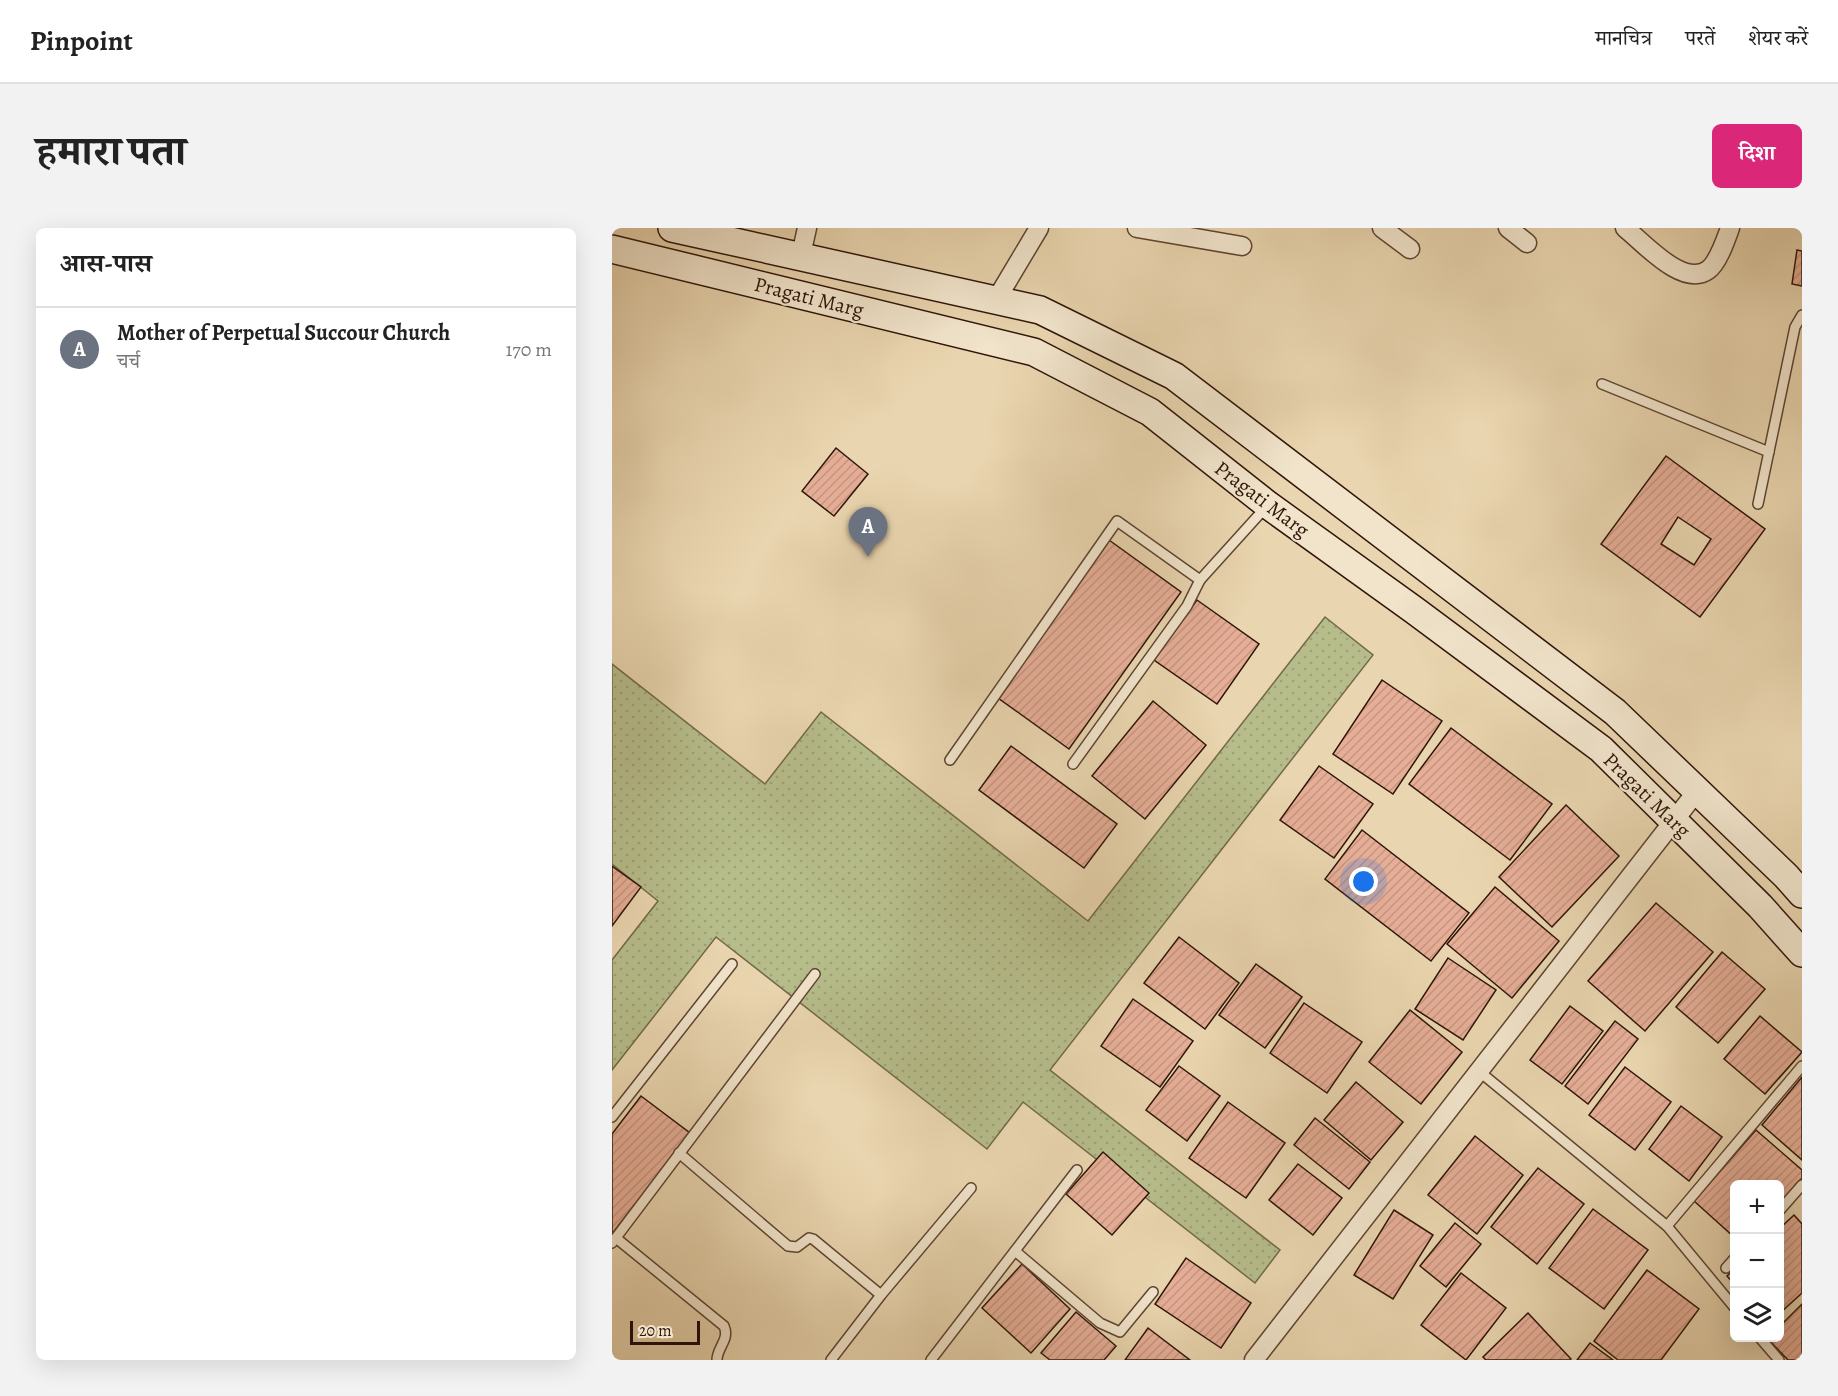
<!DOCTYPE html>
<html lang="hi">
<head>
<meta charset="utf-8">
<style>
	:root { --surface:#fff; --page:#f2f2f2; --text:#222; --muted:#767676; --line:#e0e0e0; --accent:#db2777 }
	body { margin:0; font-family:Alegreya,"Noto Serif Devanagari",serif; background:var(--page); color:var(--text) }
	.controls { position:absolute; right:18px; bottom:18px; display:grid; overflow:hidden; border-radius:9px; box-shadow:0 6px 24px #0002 }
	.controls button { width:54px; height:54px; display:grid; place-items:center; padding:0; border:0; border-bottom:2px solid var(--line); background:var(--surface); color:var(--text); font:30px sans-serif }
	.scale { position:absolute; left:18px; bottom:15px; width:70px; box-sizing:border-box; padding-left:6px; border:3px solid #2f1509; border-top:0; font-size:16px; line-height:21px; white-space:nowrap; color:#2f1509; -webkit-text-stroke:4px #f1e4cb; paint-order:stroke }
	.you { position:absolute; left:752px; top:654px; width:21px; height:21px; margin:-15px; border:4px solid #fff; border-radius:50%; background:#1a73e8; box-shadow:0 0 0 9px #1a73e833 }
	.badge { display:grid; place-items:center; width:39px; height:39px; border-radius:50%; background:var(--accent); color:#fff; font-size:20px; font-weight:700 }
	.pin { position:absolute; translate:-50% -50px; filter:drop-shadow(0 2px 3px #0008) }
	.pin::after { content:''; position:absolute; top:32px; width:21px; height:18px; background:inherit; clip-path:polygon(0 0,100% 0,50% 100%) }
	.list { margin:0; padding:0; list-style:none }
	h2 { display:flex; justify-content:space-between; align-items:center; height:78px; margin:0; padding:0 24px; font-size:26px }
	h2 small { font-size:20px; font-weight:400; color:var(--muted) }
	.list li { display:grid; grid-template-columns:39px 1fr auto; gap:18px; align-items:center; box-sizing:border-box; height:84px; padding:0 24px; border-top:2px solid var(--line) }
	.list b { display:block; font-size:22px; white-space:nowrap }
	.list p { margin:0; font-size:20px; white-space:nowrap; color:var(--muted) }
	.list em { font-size:20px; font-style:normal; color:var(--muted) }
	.icon { flex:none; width:33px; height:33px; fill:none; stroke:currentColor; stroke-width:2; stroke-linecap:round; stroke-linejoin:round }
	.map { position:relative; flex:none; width:1190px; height:1132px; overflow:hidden; border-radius:9px }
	header { display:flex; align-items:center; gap:36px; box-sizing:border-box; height:84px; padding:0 30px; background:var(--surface); border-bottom:2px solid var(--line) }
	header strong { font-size:28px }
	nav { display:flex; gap:33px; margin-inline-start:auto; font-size:21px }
	.intro { display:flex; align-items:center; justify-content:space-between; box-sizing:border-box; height:144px; padding:0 36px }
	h1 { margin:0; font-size:42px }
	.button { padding:15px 27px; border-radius:9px; background:var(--accent); color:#fff; font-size:21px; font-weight:700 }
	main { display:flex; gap:36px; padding:0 36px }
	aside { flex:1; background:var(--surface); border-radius:9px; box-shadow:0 6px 24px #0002 }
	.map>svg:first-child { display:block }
	.park { fill:url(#park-dots); stroke:#72694a; stroke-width:1.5 }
	.building { fill:url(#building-hatch); stroke:#2f1509; stroke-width:1.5; fill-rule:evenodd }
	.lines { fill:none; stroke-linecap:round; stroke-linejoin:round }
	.lane-casing { stroke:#5e4532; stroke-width:12 }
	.street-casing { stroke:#5e4532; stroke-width:21 }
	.secondary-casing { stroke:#2f1509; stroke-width:30 }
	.lane { stroke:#f1e4cb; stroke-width:9 }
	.street { stroke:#f1e4cb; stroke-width:18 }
	.secondary { stroke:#f1e4cb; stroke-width:27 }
	.labels { text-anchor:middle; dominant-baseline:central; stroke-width:4.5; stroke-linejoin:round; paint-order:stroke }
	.street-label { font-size:21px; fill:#2f1509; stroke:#f1e4cb }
</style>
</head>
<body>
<header>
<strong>Pinpoint</strong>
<nav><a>मानचित्र</a><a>परतें</a><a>शेयर करें</a></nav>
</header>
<div class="intro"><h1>हमारा पता</h1><a class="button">दिशा</a></div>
<main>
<aside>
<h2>आस-पास<small></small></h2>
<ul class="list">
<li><span class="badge" style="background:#6b7280">A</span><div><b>Mother of Perpetual Succour Church</b><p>चर्च</p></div><em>170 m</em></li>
</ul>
</aside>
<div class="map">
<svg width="1190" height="1132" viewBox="0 0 1190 1132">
	<defs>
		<pattern id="park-dots" width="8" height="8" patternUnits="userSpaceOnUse" patternTransform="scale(1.5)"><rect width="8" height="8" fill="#b6bd8b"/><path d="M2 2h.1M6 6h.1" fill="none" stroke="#9da277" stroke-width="1.8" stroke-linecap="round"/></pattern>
		<pattern id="building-hatch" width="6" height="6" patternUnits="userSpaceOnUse" patternTransform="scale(1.5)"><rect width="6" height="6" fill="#e6ae97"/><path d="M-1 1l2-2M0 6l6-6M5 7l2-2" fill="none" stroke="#c69581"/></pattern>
	</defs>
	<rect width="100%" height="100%" fill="#e9d5af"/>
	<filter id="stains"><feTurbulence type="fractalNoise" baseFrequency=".00333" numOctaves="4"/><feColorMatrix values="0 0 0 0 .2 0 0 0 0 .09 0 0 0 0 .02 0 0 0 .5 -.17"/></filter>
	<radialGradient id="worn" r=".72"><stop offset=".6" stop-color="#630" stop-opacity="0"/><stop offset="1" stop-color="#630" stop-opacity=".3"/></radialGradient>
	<!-- park -->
	<polygon class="park" points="713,389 761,427 438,842 668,1022 643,1055 411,874 375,921 104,709 0,842 0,732 46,673 0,636 0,436 153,556 209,484 476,693"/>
	<!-- building -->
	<g class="building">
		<polygon points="1185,22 1190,23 1190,58 1180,56"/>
		<polygon points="224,220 256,246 222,288 190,263"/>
		<path d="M1054 228 1153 301 1088 389 989 316ZM1066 289 1099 311 1082 337 1049 316Z"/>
		<polygon points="497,312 569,364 457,521 386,470"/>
		<polygon points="585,372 647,416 605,476 542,432"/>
		<polygon points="770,452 830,493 781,566 721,526"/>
		<polygon points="541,473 594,517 533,591 480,548"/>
		<polygon points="839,500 940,576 898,632 797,556"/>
		<polygon points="399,518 505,596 472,640 367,562"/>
		<polygon points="707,538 761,576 722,630 668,592"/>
		<polygon points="954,577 1007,628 940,699 887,649"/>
		<polygon points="750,602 857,685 819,733 713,651"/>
		<polygon points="0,638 29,659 0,698"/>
		<polygon points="883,659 947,713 900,770 835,716"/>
		<polygon points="1044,675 1101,724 1033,803 976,753"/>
		<polygon points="567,709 627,755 593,801 532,755"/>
		<polygon points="1110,724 1153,761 1106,815 1064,779"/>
		<polygon points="836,730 884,762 851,812 803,781"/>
		<polygon points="644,736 690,769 653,820 607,787"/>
		<polygon points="521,771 581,813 548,859 489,818"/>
		<polygon points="692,775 750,814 715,865 658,825"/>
		<polygon points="958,778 991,803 950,856 918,832"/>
		<polygon points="798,782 850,824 809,876 757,834"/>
		<polygon points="1148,788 1190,824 1153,866 1112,831"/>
		<polygon points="1003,793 1026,811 976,876 953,858"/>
		<polygon points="567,838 608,868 575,913 534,882"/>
		<polygon points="1013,839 1059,874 1023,922 977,887"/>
		<polygon points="1190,849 1190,932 1150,897"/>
		<polygon points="744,854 791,894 759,932 712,892"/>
		<polygon points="29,868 78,905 0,1006 0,906"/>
		<polygon points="616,874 673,915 634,970 577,930"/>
		<polygon points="1069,878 1110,909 1077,953 1037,921"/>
		<polygon points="703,890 758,934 737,961 682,917"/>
		<polygon points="1144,902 1190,942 1190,950 1168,975 1168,956 1122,956 1122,1009 1082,973"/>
		<polygon points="863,908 911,947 865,1006 816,967"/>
		<polygon points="491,924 537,965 500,1007 454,966"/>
		<polygon points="686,936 730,970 701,1007 657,972"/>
		<polygon points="926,940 972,976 925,1036 879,999"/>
		<polygon points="981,981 1036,1022 992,1081 937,1040"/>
		<polygon points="782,982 821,1007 781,1071 742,1047"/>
		<polygon points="1182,987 1190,996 1190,1065 1168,1085 1168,1000"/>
		<polygon points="843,995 869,1016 834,1059 808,1038"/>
		<polygon points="574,1030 639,1075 609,1120 543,1076"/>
		<polygon points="410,1036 458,1081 419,1125 370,1080"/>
		<polygon points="1122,1041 1122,1056 1115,1048"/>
		<polygon points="1035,1042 1087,1081 1049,1132 1006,1132 982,1113"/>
		<polygon points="849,1045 894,1080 854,1132 809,1097"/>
		<polygon points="1190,1076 1190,1132 1176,1132 1155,1110 1168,1110 1168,1098"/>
		<polygon points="464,1084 504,1118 492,1132 438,1132 429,1125"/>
		<polygon points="916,1085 959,1131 958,1132 874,1132 871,1129"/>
		<polygon points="536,1100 578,1132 513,1132"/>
		<polygon points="978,1115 1001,1132 965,1132"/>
	</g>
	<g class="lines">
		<!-- lane casing -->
		<g class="lane-casing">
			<g id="lane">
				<polyline points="990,156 1157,224"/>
				<polyline points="1146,276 1183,99 1190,87"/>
				<polyline points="338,532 505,293 588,352 654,279"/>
				<polyline points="461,536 575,378 588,352"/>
				<polyline points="868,844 1055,998 1122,1079"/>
				<polyline points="0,889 120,736"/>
				<polyline points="67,925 176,1018 185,1019 197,1010 201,1011 269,1067"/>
				<polyline points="1168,982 1190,957"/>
				<polyline points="1055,998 1190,838"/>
				<path d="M4 1010 112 1098C118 1112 105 1119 105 1132"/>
				<polyline points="0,1015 203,746"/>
				<polyline points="403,1023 488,1095 508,1104 541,1064"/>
				<polyline points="1114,1040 1122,1031"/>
				<polyline points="1148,1110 1167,1132"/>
				<polyline points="219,1132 269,1067 359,960"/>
				<polyline points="319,1132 465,942"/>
			</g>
		</g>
		<!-- street casing -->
		<g class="street-casing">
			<g id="street">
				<polyline points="525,0 630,18"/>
				<polyline points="770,0 798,21"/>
				<polyline points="896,0 915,15"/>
				<path d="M1013 0C1032 15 1071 60 1096 42 1106 35 1114 11 1118 0"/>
				<polyline points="189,27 195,0"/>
				<polyline points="384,72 427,0"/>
				<polyline points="642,1132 1085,563"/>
			</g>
		</g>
		<!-- secondary casing -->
		<g class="secondary-casing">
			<g id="secondary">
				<polyline points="60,0 428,82 562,148 1003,484 1174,648 1190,666"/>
				<polyline points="0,21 422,124 538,184 656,277 802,382 989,521 1148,678 1190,725"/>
			</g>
		</g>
		<!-- lane -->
		<use href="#lane" class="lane"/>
		<!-- street -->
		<use href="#street" class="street"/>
		<!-- secondary -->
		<use href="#secondary" class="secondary"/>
	</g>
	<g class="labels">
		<!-- street labels -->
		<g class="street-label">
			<text transform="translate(197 69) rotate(14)">Pragati Marg</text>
			<text transform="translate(650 271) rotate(37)">Pragati Marg</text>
			<text transform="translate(1035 567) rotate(44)">Pragati Marg</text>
		</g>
	</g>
	<rect width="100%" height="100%" filter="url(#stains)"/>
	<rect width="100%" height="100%" fill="url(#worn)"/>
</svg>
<div class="controls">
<button>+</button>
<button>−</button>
<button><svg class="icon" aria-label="layers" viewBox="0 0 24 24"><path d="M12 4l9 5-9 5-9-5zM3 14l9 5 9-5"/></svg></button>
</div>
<div class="scale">20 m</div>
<div class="you"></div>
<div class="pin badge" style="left:256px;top:329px;background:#6b7280">A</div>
</div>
</main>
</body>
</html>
